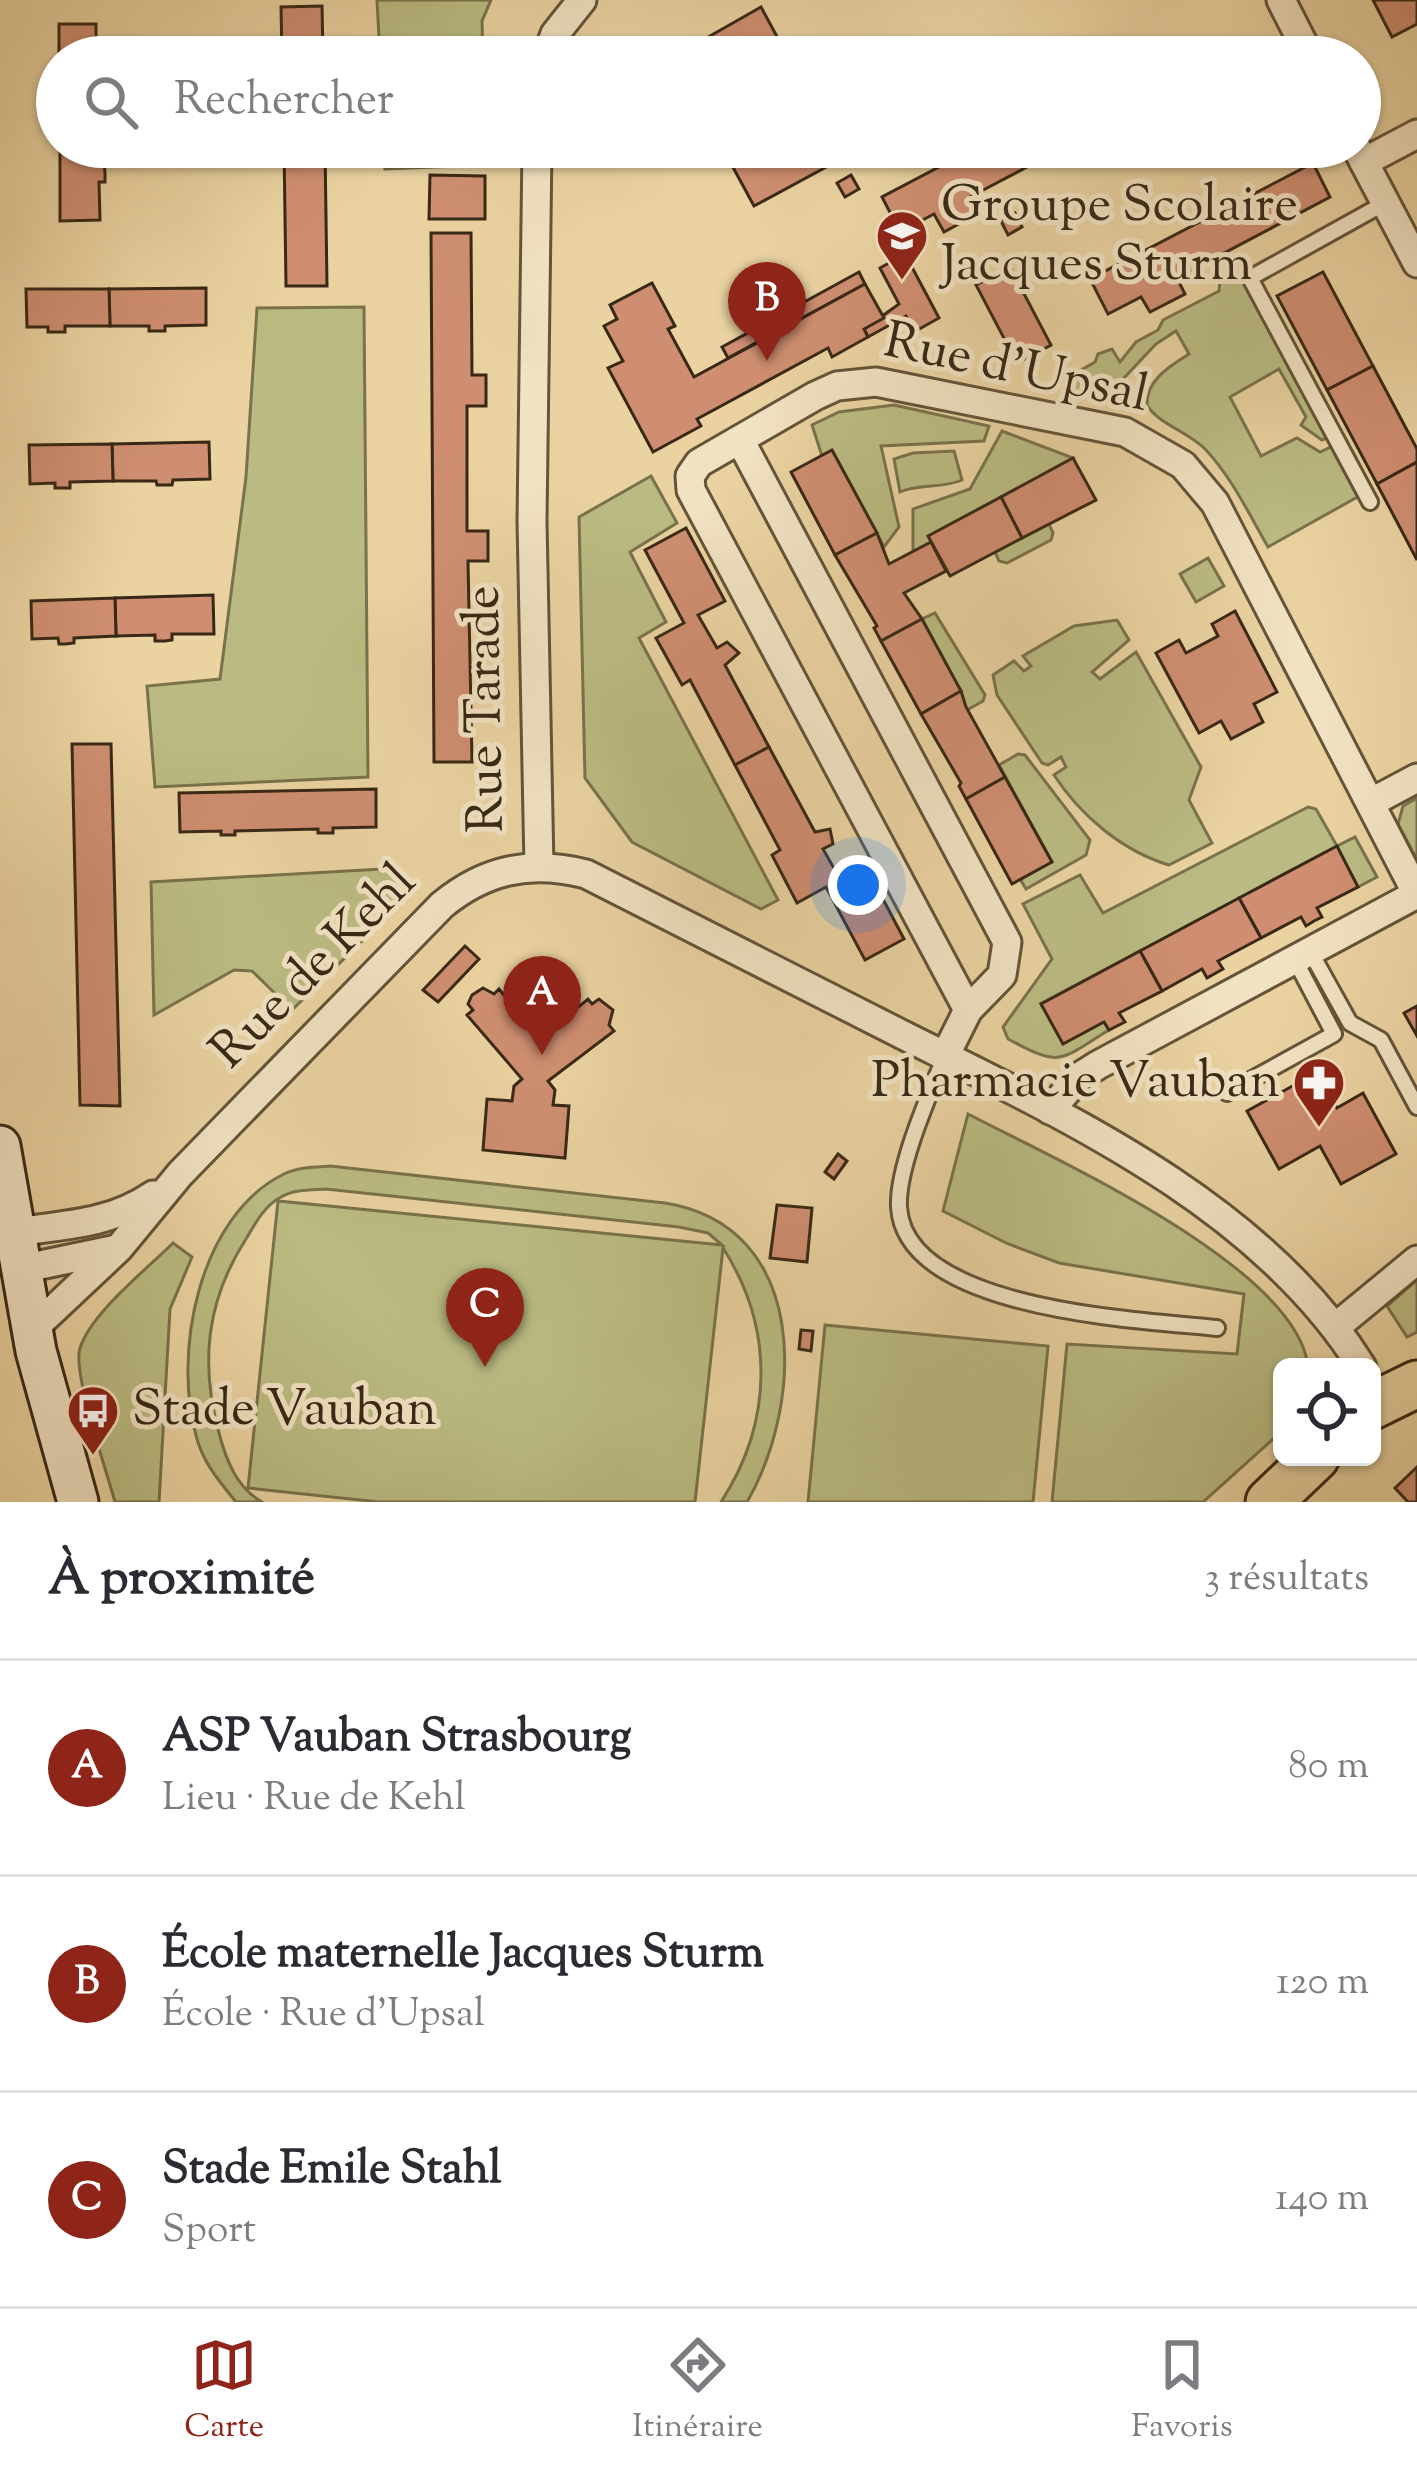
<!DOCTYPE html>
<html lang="fr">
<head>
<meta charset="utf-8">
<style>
	:root { --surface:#fff; --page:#f2f2f3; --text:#2b2b33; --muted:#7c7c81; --line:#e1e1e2; --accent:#8f2418 }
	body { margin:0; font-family:"Sorts Mill Goudy",serif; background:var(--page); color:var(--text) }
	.controls { position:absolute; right:36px; bottom:36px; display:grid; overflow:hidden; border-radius:18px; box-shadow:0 3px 9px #0004 }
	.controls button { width:108px; height:108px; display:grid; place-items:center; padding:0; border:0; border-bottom:3px solid var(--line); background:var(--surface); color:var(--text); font:60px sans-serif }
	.you { position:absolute; left:858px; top:885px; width:42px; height:42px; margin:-30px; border:9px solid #fff; border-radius:50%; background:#1a73e8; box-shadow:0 0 0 18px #1a73e833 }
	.badge { display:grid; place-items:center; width:78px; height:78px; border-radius:50%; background:var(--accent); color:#fff; font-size:39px; font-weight:700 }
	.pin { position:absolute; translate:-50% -99px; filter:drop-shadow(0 3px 6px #0008) }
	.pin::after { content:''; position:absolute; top:63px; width:42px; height:36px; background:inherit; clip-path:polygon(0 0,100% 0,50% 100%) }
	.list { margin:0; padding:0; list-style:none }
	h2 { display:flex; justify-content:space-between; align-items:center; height:156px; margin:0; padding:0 48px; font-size:51px }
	h2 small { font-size:39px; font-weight:400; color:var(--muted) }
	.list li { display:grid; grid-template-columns:78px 1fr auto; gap:36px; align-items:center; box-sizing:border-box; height:216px; padding:0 48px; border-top:3px solid var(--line) }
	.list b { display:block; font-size:45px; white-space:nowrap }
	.list p { margin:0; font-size:39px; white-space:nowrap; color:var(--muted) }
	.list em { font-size:39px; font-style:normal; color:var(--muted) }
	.icon { flex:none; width:66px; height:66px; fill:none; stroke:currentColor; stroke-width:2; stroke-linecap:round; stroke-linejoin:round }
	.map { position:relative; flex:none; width:1417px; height:1502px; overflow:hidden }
	.search { position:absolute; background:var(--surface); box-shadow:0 3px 9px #0004; left:36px; right:36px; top:36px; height:132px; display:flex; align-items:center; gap:30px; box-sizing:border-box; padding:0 42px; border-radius:66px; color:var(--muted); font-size:45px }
	.sheet { height:804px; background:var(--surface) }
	nav { display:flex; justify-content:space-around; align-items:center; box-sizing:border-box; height:168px; border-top:3px solid var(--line); background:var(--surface); font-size:33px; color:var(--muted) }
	nav a { display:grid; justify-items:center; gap:6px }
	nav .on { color:var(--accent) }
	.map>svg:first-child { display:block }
	.green { fill:#babb82; stroke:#79724c; stroke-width:3 }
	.building { fill:#cf8e71; stroke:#382916; stroke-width:3 }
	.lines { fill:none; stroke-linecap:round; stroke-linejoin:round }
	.service-casing { stroke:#645439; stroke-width:20 }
	.minor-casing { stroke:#645439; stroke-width:33 }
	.secondary-casing { stroke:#382916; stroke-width:45 }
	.primary-casing { stroke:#382916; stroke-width:51 }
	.service { stroke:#f1e2c2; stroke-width:14 }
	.minor { stroke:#f1e2c2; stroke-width:27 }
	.secondary { stroke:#f1e2c2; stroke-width:39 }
	.primary { stroke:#ead3a1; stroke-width:45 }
	.labels { text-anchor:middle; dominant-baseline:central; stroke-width:10; stroke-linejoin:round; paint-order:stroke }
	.poi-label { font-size:51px; fill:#382916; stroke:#f1e2c2; text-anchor:start }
	.street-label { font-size:51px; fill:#382916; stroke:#f1e2c2 }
</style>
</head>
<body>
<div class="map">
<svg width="1417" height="1502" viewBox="0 0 1417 1502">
	<rect width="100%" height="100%" fill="#ead3a1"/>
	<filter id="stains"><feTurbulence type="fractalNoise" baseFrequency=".00167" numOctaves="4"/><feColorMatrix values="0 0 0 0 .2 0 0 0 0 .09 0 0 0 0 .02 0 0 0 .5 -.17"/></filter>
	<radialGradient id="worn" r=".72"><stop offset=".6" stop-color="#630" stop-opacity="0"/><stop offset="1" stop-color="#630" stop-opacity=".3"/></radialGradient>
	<!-- green -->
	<g class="green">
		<polygon points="377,0 491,0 482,21 483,57 380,57"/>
		<polygon points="384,147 485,147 485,165 385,169"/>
		<path d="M1233 275 1243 279 1329 437 1322 440 1301 425 1306 417 1279 369 1230 397 1261 456 1297 438 1320 452 1333 446 1361 495 1268 547C1249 514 1232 478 1206 450 1189 432 1158 424 1147 405 1146 380 1170 366 1189 354L1176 331 1156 344 1107 396 1098 399 1068 394 1069 377 1095 362 1098 354 1112 349 1120 362 1136 342 1158 330 1163 320 1219 291 1220 281Z"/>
		<polygon points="364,307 368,777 155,787 147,686 220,679 246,477 257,308"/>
		<polygon points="894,405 989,426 984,441 881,446 899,527 884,547 832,451 822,456 812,425 839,412"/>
		<polygon points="1002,431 1073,458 929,536 931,542 913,552 913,509 970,489"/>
		<path d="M954 451 962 480C942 489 920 483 900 492L894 459 913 453Z"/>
		<polygon points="651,476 677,523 630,552 666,622 639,638 778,900 761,909 632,842 585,778 579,517"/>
		<polygon points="1049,524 1053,533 1051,540 1007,563 999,561 995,552"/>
		<polygon points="1208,558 1224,586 1196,602 1180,574"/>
		<polygon points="935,613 985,695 983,701 967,710 922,619"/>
		<path d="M1117 620 1129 640 1092 672 1100 679 1136 652 1201 767 1189 800 1212 843 1169 865C1122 851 1080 815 1054 775L1066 767 1061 757 1048 765 1042 763 997 695 993 675 1014 661 1024 671 1031 666 1023 656 1074 626Z"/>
		<polygon points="1018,754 1025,755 1090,840 1086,855 1026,889 1020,879 1052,862 999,765"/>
		<polygon points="1417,798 1417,860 1398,824 1403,806"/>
		<path d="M1308 807 1316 809 1337 846 1355 837 1377 877 1358 887 1336 847 1042 1003 1104 1022 1109 1030C1058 1061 1062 1068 1008 1039L1003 1027 1052 959 1023 904 1080 875 1103 913Z"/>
		<polygon points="382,869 416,888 292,1010 252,971 234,970 154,1015 151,882"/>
		<path d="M968 1114C1052 1158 1298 1267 1308 1367H1282V1431L1203 1502H1052L1067 1344 1237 1354 1244 1294 1059 1263 1006 1243 943 1211Z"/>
		<path d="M330 1166 665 1203C809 1226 805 1401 747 1502H721C773 1422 775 1329 723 1248L695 1502H379L248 1488 278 1201 722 1245 708 1233 679 1227 326 1189C311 1190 294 1189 281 1197 264 1206 255 1224 246 1239 206 1301 200 1364 219 1433 226 1460 237 1488 262 1502H236C220 1482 204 1464 197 1439 172 1355 198 1216 284 1174 298 1167 316 1167 330 1166Z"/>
		<path d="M173 1243 192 1257 170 1309 159 1502H115C107 1472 72 1372 80 1348 91 1313 146 1270 173 1243Z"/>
		<polygon points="1417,1280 1417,1332 1407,1337 1387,1306"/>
		<polygon points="825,1325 1048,1346 1033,1502 808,1502"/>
	</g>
	<!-- building -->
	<g class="building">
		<polygon points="1373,0 1417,0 1417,24 1392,37"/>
		<polygon points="322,6 323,57 282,57 281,7"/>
		<polygon points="761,7 788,57 674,57 672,53 680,53"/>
		<rect x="59" y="24" width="37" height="33"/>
		<polygon points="60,147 98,147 98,164 104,164 105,172 105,182 99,182 100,220 60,221"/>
		<polygon points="284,147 325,147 327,286 286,286"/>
		<polygon points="722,147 837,147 843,158 754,206"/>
		<polygon points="977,147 1065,147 970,197 979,213 944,232 934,214 900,232 882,197"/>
		<polygon points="1313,163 1330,197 1177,278 1185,294 1150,312 1141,297 1108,314 1090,279"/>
		<polygon points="430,175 485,176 485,219 429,219"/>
		<polygon points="851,175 859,189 845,197 837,183"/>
		<polygon points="1015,213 1022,227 1008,235 1001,221"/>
		<polygon points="431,233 471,233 472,375 486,375 486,406 467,406 467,531 488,531 488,561 468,561 472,762 434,762"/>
		<polygon points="905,254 939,318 914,332 906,316 868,337 864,329 899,304 880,268"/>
		<polygon points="1010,267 1051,345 1017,363 976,285"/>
		<polygon points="859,272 865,284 728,358 722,347"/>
		<polygon points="1323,272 1373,366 1327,390 1277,296"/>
		<polygon points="652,283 675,326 668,329 694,377 865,284 884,318 864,329 868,337 832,357 828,348 697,419 701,426 653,452 608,368 623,361 604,326 617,319 610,305"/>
		<polygon points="206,288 206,325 165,326 165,331 149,331 149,326 110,326 109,289"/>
		<polygon points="26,289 109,289 110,326 65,326 65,332 48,332 48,327 27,327"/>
		<polygon points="1373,366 1417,449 1417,462 1377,484 1327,390"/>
		<polygon points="209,442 210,479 173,480 172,485 157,485 156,481 113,481 112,444"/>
		<polygon points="112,444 113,481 70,482 70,488 55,488 55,483 30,484 29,445"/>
		<polygon points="832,450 877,533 835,555 791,472"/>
		<polygon points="1073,458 1096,500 1022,538 1001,497"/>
		<polygon points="1417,462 1417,560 1377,484"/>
		<polygon points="1001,497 1022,538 950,576 928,536"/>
		<polygon points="686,528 725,601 698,615 717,648 727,642 739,653 725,665 769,747 735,765 690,680 682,685 656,638 684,623 645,550"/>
		<polygon points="877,533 889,564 931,542 946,571 904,593 922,619 881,641 874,628 877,626 835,555"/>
		<polygon points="213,595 214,634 172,634 172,640 165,641 155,641 155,635 116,636 115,598"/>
		<polygon points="115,598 116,636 74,638 74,643 66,644 59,644 58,638 32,639 31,601"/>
		<polygon points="1235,611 1277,692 1254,704 1263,722 1231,739 1221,721 1199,733 1156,653 1179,640 1186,653 1218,636 1212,624"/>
		<polygon points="922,619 961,691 921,714 881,641"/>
		<polygon points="961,691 966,707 1005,777 966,799 959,786 961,783 921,714"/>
		<polygon points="72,744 111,744 120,1106 80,1105"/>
		<polygon points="769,747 815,832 830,829 833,844 823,849 840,879 865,865 904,939 865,960 826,887 797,903 772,855 780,850 735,765"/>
		<polygon points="1005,777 1052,862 1012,884 966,799"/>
		<polygon points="376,789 376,827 333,828 333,833 318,833 318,829 235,831 235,835 221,835 221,831 180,832 179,793"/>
		<polygon points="1337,846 1358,887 1317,908 1322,917 1314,921 1306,926 1301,917 1261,938 1239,898"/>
		<polygon points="1239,898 1261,938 1218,961 1223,969 1207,978 1202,969 1162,991 1140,951"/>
		<polygon points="465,946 479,959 438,1002 423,990"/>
		<polygon points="1140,951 1162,991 1119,1013 1125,1022 1109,1030 1104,1022 1063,1044 1041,1004"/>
		<polygon points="483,988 494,994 499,989 537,1036 543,1036 588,999 592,1004 599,999 613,1010 609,1025 614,1031 548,1081 555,1090 553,1105 569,1106 565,1158 483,1150 487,1099 512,1101 514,1086 522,1079 467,1015 473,1010 468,1004 472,995"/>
		<polygon points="1417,1006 1417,1036 1404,1013"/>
		<polygon points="1318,1072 1337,1108 1363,1093 1396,1154 1341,1184 1320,1146 1279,1169 1247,1111"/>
		<polygon points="838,1154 847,1161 834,1179 825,1172"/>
		<polygon points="777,1205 812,1208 807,1262 770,1258"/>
		<polygon points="801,1330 813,1331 811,1351 799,1349"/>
		<polygon points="1417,1467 1417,1502 1408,1502 1395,1488"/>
	</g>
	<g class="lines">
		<!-- service casing -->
		<g class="service-casing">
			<g id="service">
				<polyline points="1370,502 1250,278 1385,203"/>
				<polyline points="1310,951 1350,1023 1381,1040 1417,1107"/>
				<path d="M945 1056C930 1093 897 1167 899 1207 905 1311 1142 1320 1217 1328"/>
				<polyline points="1227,1093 1334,1034 1295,960"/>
			</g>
		</g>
		<!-- minor casing -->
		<g class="minor-casing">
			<g id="minor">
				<polyline points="1281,0 1310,57"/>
				<polyline points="546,57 555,34 582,0"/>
				<polyline points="537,147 532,521 539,867"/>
				<polyline points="1356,147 1417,263"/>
				<polyline points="1364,162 1417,134"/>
				<polyline points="740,440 1007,942 1002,975 968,1010 945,1056"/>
				<polyline points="1372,802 1417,778"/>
				<polyline points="968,1010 691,490 690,476 699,463 815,396 837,386 876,382 1125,432 1183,465 1215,503 1417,894"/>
				<polyline points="1050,1110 1079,1077 1098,1065 1417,894"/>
				<path d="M15 1232C64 1225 111 1224 153 1195"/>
				<polyline points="21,1269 117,1249"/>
				<polyline points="1337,1326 1417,1260"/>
				<path d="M33 1329 119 1248 180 1174 442 905C486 869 531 860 586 874 692 928 797 981 903 1035 1067 1117 1262 1206 1362 1367"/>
			</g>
		</g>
		<!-- secondary casing -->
		<g class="secondary-casing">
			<polyline id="secondary" points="0,1146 36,1351 78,1502"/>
		</g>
		<!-- primary casing -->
		<g class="primary-casing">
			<g id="primary">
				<polyline points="1372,1406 1417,1384"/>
				<polyline points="1269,1502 1316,1457"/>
			</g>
		</g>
		<!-- service -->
		<use href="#service" class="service"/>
		<!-- minor -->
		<use href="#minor" class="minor"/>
		<!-- secondary -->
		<use href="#secondary" class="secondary"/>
		<!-- primary -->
		<use href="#primary" class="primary"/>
	</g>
	<!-- icons -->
	<defs>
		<g id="school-pin" transform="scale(2.7)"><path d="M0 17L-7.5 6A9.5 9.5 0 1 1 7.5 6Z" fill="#8f2418" stroke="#f1e2c2"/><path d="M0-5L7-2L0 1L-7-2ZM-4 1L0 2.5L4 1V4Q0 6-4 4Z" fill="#fff"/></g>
		<g id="pharmacy-pin" transform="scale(2.7)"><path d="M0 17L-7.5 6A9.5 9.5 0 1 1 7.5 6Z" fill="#8f2418" stroke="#f1e2c2"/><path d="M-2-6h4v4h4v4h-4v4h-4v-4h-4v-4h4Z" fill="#fff"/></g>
		<g id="bus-pin" transform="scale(2.7)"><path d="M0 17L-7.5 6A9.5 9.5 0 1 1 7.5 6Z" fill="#8f2418" stroke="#f1e2c2"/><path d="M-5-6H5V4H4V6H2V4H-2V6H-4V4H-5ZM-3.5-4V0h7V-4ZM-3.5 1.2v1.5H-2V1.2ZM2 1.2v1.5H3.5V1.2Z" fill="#fff"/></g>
	</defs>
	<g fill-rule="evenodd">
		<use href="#school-pin" x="902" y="236"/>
		<use href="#pharmacy-pin" x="1319" y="1083"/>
		<use href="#bus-pin" x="93" y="1411"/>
	</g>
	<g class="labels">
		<!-- poi labels -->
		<g class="poi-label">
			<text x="941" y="207">Groupe Scolaire<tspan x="941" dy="59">Jacques Sturm</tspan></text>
			<text x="1280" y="1083" text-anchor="end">Pharmacie Vauban</text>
			<text x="132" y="1411">Stade Vauban</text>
		</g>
		<!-- street labels -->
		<g class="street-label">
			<text transform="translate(1016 370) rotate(12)">Rue d'Upsal</text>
			<text transform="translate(487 709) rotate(-91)">Rue Tarade</text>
			<text transform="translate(315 968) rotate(-45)">Rue de Kehl</text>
		</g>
	</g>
	<rect width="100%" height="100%" filter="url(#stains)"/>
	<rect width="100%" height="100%" fill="url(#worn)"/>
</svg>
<div class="controls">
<button><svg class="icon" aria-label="locate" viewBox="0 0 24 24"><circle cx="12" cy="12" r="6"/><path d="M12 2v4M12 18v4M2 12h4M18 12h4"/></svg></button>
</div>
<div class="you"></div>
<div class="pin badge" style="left:542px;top:1055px">A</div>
<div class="pin badge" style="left:767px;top:361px">B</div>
<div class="pin badge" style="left:485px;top:1367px">C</div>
<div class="search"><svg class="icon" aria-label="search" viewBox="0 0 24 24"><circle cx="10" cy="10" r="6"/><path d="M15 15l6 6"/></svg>Rechercher</div>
</div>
<section class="sheet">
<h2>À proximité<small>3 résultats</small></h2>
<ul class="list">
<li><span class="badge">A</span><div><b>ASP Vauban Strasbourg</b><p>Lieu · Rue de Kehl</p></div><em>80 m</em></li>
<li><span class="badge">B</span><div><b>École maternelle Jacques Sturm</b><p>École · Rue d'Upsal</p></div><em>120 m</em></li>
<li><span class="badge">C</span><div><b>Stade Emile Stahl</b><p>Sport</p></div><em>140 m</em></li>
</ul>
</section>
<nav>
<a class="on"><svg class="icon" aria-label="map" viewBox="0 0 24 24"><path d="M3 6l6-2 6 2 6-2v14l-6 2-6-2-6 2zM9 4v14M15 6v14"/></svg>Carte</a>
<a><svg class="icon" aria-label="directions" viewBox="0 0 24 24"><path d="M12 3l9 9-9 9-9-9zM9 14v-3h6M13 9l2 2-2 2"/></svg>Itinéraire</a>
<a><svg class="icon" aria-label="saved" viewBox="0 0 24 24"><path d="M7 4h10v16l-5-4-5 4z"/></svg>Favoris</a>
</nav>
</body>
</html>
